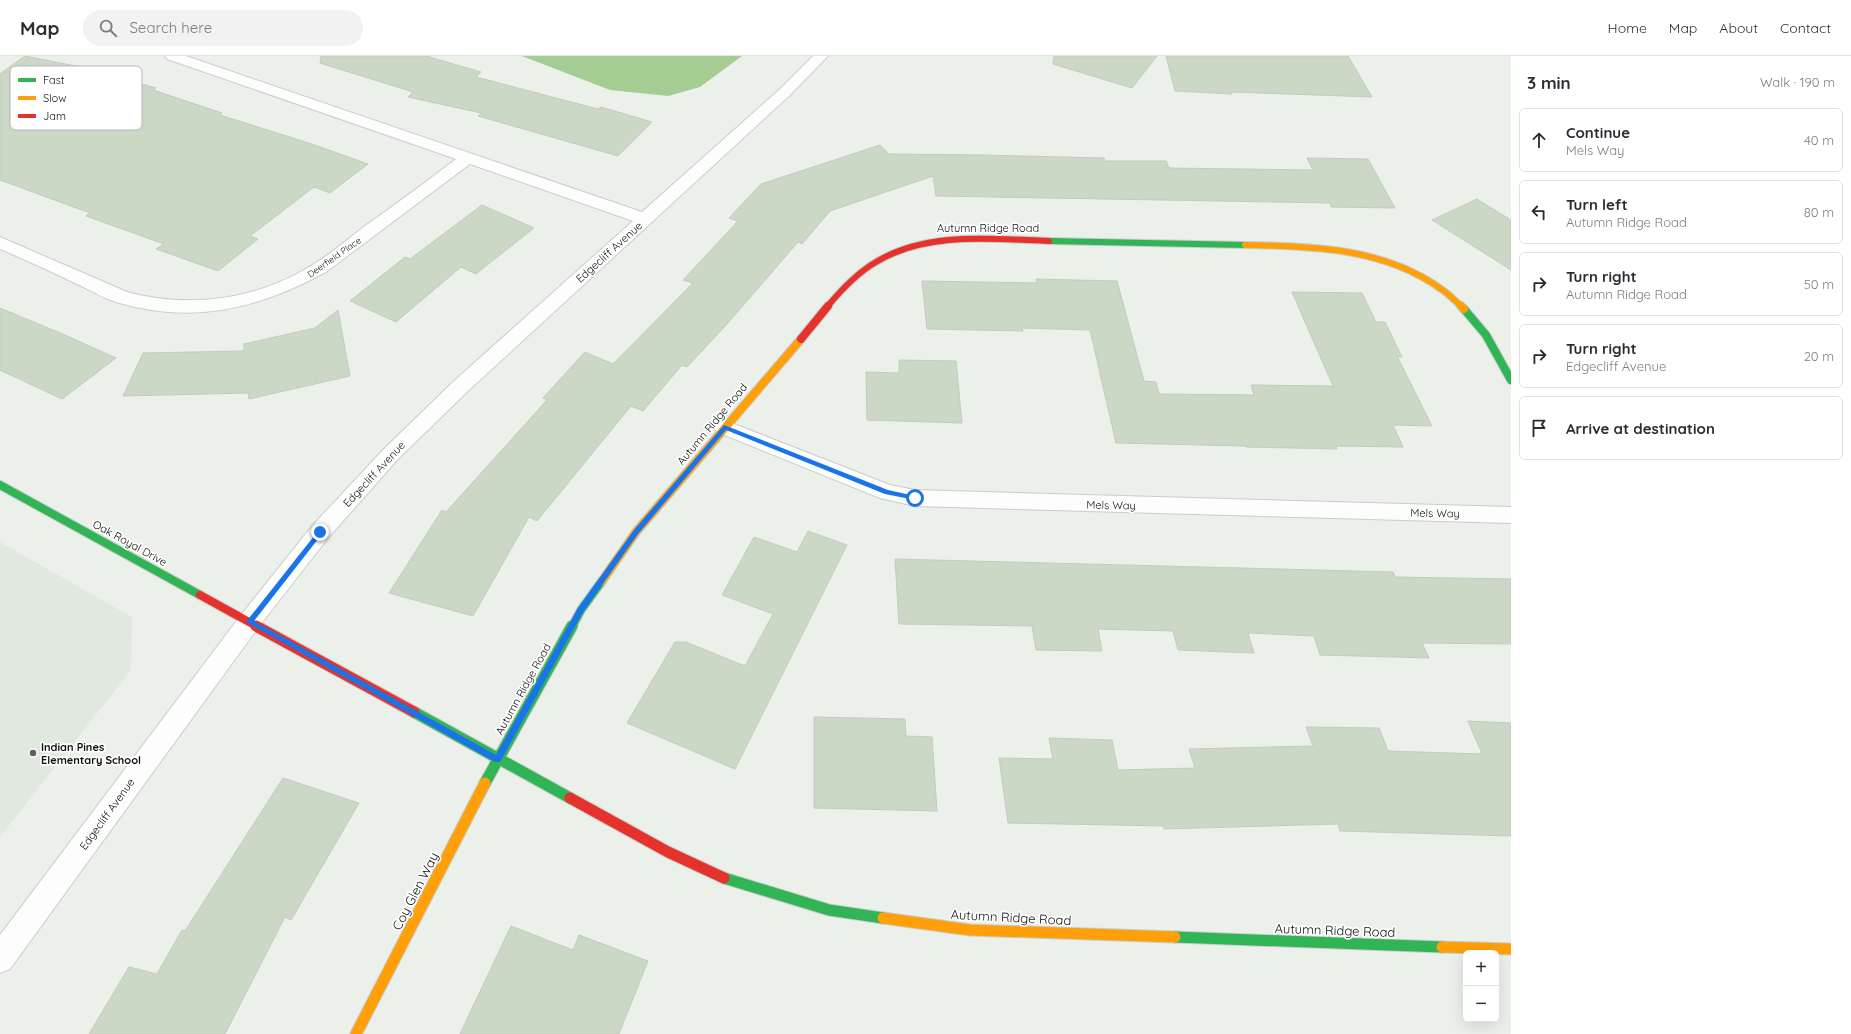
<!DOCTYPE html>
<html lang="en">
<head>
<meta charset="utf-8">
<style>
	:root { --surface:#fff; --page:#f2f2f3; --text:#2b2b33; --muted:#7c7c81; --line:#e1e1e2 }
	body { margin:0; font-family:Quicksand,sans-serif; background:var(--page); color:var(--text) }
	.controls { position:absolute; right:12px; bottom:12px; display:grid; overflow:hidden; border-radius:6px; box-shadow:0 4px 16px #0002 }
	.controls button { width:36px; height:36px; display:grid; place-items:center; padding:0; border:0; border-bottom:1px solid var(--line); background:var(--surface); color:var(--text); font:20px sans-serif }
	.stop { position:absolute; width:12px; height:12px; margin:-9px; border:3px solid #1a73e8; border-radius:50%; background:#fff }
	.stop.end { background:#1a73e8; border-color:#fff; box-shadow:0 1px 4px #0008 }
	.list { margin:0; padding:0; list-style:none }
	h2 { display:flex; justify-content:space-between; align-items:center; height:52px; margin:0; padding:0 16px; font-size:17px }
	h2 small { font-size:13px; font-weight:400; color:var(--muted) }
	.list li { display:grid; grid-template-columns:26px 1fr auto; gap:12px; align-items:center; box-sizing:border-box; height:64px; margin:0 8px 8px; padding:0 8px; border:1px solid var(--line); border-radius:6px }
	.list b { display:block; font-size:15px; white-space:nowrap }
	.list p { margin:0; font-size:13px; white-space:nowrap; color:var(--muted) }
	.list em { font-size:13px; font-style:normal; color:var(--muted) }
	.icon { flex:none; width:22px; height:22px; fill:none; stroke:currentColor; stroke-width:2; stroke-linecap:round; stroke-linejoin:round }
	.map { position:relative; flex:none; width:1511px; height:978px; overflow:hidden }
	header { display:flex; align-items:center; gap:24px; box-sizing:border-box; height:56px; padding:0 20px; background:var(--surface); border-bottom:1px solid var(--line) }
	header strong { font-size:19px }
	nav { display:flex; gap:22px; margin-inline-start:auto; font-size:14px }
	.search { width:280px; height:36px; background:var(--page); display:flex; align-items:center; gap:10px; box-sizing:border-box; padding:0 14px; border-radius:22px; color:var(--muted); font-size:15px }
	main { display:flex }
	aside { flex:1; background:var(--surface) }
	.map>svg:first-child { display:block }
	.built { fill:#e0e9dd }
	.water { fill:#a5cd93 }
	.building { fill:#ccd8c6; stroke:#c5c8c4 }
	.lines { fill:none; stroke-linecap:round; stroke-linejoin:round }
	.street-casing { stroke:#cacdc9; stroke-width:2 }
	.fast-far2-casing { stroke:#cacdc9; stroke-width:8 }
	.fast-far1-casing { stroke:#cacdc9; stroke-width:10 }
	.fast-casing { stroke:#cacdc9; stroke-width:13 }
	.slow-far2-casing { stroke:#cacdc9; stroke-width:8 }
	.slow-far1-casing { stroke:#cacdc9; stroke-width:10 }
	.slow-casing { stroke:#cacdc9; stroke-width:13 }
	.jam-far2-casing { stroke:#cacdc9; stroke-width:8 }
	.jam-far1-casing { stroke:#cacdc9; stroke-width:10 }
	.jam-casing { stroke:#cacdc9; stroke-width:13 }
	.street { fill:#fcfdfc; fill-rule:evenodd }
	.fast-far2 { stroke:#30b455; stroke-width:6 }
	.fast-far1 { stroke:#30b455; stroke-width:8 }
	.fast { stroke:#30b455; stroke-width:11 }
	.slow-far2 { stroke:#ff9f0a; stroke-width:6 }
	.slow-far1 { stroke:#ff9f0a; stroke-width:8 }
	.slow { stroke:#ff9f0a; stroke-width:11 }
	.jam-far2 { stroke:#e5322d; stroke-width:6 }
	.jam-far1 { stroke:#e5322d; stroke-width:8 }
	.jam { stroke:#e5322d; stroke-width:11 }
	.route { fill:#1a73e8 }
	.poi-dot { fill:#5b5e5a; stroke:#fff; stroke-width:1.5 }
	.labels { text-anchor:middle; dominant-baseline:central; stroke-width:3.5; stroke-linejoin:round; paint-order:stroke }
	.far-street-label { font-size:9px; fill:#0d0f0c; stroke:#fff }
	.street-label { font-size:11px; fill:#0d0f0c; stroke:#fff }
	.poi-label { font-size:11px; font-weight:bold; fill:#0d0f0c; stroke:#fff; text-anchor:start }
	.near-street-label { font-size:13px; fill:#0d0f0c; stroke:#fff }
	.key { fill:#fff; stroke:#b6b7b6; stroke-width:1 }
	.key-label { font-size:11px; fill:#0d0f0c }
</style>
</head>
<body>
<header>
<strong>Map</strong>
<div class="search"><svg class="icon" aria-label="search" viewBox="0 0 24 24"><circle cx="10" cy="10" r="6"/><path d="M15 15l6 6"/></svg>Search here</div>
<nav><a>Home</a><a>Map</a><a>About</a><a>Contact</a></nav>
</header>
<main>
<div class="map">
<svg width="1511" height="978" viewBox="0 0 1511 978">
	<rect width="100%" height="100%" fill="#ecf0eb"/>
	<!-- built -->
	<polygon class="built" points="0,486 132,561 131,614 0,781"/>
	<!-- water -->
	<polygon class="water" points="522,0 742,0 700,31 668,40 610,34"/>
	<!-- building -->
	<g class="building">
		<polygon points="25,0 86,12 156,32 153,34 222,57 220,59 312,88 368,108 330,137 314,131 250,180 258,183 218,215 156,193 164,188 86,160 90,157 0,124 0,18"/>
		<polygon points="321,0 426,0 481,16 476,21 598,53 601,51 652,66 618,100 478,60 481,57 408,41 413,36 320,7"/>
		<polygon points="1054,0 1157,0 1132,32 1053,8"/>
		<polygon points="1166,0 1348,0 1372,41 1231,36 1232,38 1175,35"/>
		<polygon points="880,89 889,98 981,99 1104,102 1105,105 1166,105 1169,112 1313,114 1307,102 1368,103 1395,152 1331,151 1330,147 936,140 933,120 830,155 802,188 798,186 728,267 687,311 682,309 643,355 631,350 537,465 529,461 473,560 389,537 442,454 446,456 547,344 543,342 585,296 613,308 693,227 683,224 738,165 729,162 761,128"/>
		<polygon points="1477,143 1511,164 1511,214 1432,164"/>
		<polygon points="482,149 534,172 476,218 461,211 396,266 350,245 405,201 410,203"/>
		<polygon points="1036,223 1117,225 1144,325 1156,326 1159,338 1254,339 1251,329 1333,330 1292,236 1362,237 1376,266 1385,266 1402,301 1397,300 1432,370 1393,369 1403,391 1336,390 1337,393 1246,391 1245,390 1116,387 1090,274 1022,272 1023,275 927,273 922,225 1037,227"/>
		<polygon points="0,252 58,276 116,302 62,343 0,314"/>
		<polygon points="338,254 350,320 249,343 248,337 123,340 143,297 244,295 244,288 315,272"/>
		<polygon points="899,304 956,305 962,367 867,364 866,316 899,317"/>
		<polygon points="808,475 847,489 735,713 627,667 675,586 686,586 745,610 773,558 722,539 754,481 797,496"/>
		<polygon points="895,503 1393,516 1395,521 1511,523 1511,588 1422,587 1429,602 1320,599 1314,580 1248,577 1254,597 1178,594 1173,575 1098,573 1102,595 1036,594 1032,570 899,568"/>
		<polygon points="814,661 905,663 906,680 932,681 937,755 814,752"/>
		<polygon points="1468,665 1511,667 1511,780 1340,775 1338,768 1164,773 1163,770 1008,767 999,702 1053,703 1049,682 1112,684 1118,714 1195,712 1189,693 1313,690 1306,671 1379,672 1388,695 1482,698"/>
		<polygon points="283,722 359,747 291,864 285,861 225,978 89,978 129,911 157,918 182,874 185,875"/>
		<polygon points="511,870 573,894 579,879 648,905 619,978 460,978"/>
	</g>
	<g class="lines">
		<!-- street casing -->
		<g class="street-casing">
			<g id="street">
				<path d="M165 0H186L642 156 780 33 813 0H828L790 39 468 335 398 403 328 482 257 573 10 913 0 917V879L241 559 312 470 384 393 454 325 633 165 470 108 326 216C258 253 192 269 116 246 103 242 90 234 77 228 52 216 26 204 0 193V181L127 236C191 253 257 244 314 208 332 197 348 183 365 170 396 148 426 126 456 103L167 3Z"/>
				<polygon points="724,364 890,429 915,434 1511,451 1511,467 915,450 880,442 717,376 714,371 717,366"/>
			</g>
		</g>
		<!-- fast-far2 casing -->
		<g class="fast-far2-casing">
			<polyline id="fast-far2" points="1049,185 1245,189"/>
		</g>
		<!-- fast-far1 casing -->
		<g class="fast-far1-casing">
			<g id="fast-far1">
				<polyline points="1464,253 1486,279 1511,324"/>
				<polyline points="0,429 200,539"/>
				<polyline points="572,571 581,554 602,525"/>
			</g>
		</g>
		<!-- fast casing -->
		<g class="fast-casing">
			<g id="fast">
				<polyline points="414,656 570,742"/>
				<polyline points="485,727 572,570"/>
				<polyline points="724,822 829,854 883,862"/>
				<polyline points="1175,881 1442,891"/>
			</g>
		</g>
		<!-- slow-far2 casing -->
		<g class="slow-far2-casing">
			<path id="slow-far2" d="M1245 189C1312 190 1385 192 1441 233 1449 238 1455 245 1462 251"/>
		</g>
		<!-- slow-far1 casing -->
		<g class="slow-far1-casing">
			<g id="slow-far1">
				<polyline points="1461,250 1464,253"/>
				<polyline points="602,525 636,476 801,283"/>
			</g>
		</g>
		<!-- slow casing -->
		<g class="slow-casing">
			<g id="slow">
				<polyline points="883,862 970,874 1175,881"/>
				<polyline points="1442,891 1511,893"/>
				<polyline points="356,978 485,727"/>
			</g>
		</g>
		<!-- jam-far2 casing -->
		<g class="jam-far2-casing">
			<path id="jam-far2" d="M827 251C841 234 857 217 876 206 927 175 992 183 1049 185"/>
		</g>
		<!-- jam-far1 casing -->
		<g class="jam-far1-casing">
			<g id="jam-far1">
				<polyline points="801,283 828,250"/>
				<polyline points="200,539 258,571"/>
			</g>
		</g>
		<!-- jam casing -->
		<g class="jam-casing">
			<g id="jam">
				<polyline points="256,570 414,656"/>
				<polyline points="570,742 668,796 724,822"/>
			</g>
		</g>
		<!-- street -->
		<use href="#street" class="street"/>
		<!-- fast-far2 -->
		<use href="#fast-far2" class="fast-far2"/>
		<!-- fast-far1 -->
		<use href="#fast-far1" class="fast-far1"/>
		<!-- fast -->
		<use href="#fast" class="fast"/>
		<!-- slow-far2 -->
		<use href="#slow-far2" class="slow-far2"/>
		<!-- slow-far1 -->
		<use href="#slow-far1" class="slow-far1"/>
		<!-- slow -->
		<use href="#slow" class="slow"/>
		<!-- jam-far2 -->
		<use href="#jam-far2" class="jam-far2"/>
		<!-- jam-far1 -->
		<use href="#jam-far1" class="jam-far1"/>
		<!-- jam -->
		<use href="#jam" class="jam"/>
	</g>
	<!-- route -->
	<polygon class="route" points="724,369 888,434 915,440 918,442 915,444 885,438 726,374 638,478 583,556 500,706 495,706 246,566 318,475 322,475 322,478 254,565 496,699 578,552 634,474"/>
	<!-- markers -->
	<circle class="poi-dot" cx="33" cy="697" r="4"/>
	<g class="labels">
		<!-- far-street labels -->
		<g class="far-street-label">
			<text transform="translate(334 201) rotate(-35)">Deerfield Place</text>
		</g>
		<!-- street labels -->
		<g class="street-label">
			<text x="988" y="172">Autumn Ridge Road</text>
			<text transform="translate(609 196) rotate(-42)">Edgecliff Avenue</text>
			<text transform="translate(712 368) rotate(-50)">Autumn Ridge Road</text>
			<text transform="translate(374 418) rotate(-47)">Edgecliff Avenue</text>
			<text transform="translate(1111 449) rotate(1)">Mels Way</text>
			<text transform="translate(1435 457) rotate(1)">Mels Way</text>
			<text transform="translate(130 487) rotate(29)">Oak Royal Drive</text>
			<text transform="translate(523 633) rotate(-61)">Autumn Ridge Road</text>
			<text transform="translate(107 758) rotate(-54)">Edgecliff Avenue</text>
		</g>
		<!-- poi labels -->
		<g class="poi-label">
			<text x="41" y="691">Indian Pines<tspan x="41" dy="13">Elementary School</tspan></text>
		</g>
		<!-- near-street labels -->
		<g class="near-street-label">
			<text transform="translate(415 835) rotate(-63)">Coy Glen Way</text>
			<text transform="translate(1011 861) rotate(3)">Autumn Ridge Road</text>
			<text transform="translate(1335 874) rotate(2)">Autumn Ridge Road</text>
		</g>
	</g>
	<!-- legend -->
	<rect x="10" y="10" width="132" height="64" rx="6" class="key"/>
	<rect x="18" y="22" width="18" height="4" fill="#30b455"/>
	<rect x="18" y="40" width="18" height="4" fill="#ff9f0a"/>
	<rect x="18" y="58" width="18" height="4" fill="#e5322d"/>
	<g class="key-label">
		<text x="43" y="28">Fast</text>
		<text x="43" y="46">Slow</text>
		<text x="43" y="64">Jam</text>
	</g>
</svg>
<div class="controls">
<button>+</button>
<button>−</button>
</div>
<div class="stop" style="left:915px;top:442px"></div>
<div class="stop end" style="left:320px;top:476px"></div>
</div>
<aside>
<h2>3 min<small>Walk · 190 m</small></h2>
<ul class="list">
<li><svg class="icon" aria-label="ahead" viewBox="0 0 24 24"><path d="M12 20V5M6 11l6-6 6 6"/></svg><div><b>Continue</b><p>Mels Way</p></div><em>40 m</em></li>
<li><svg class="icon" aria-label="left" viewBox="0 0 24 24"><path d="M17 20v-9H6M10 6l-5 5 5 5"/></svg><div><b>Turn left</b><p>Autumn Ridge Road</p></div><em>80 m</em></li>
<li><svg class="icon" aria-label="right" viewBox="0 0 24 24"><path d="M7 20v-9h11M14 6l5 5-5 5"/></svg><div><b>Turn right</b><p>Autumn Ridge Road</p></div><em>50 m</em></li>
<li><svg class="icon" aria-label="right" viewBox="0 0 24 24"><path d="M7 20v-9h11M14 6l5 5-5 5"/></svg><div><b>Turn right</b><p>Edgecliff Avenue</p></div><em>20 m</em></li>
<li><svg class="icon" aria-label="arrive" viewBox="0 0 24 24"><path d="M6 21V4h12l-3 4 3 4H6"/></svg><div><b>Arrive at destination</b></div></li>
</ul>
</aside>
</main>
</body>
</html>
